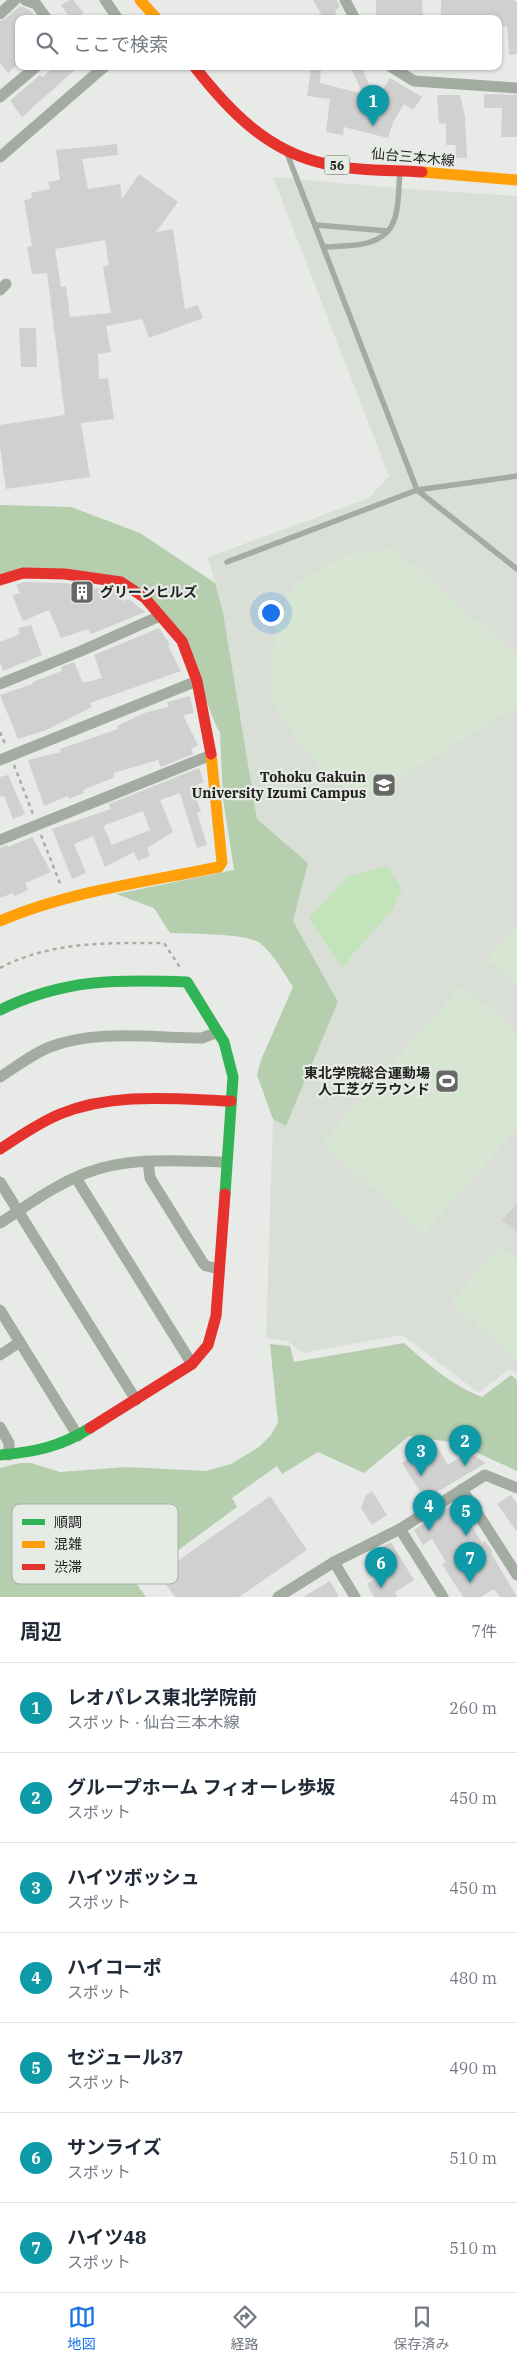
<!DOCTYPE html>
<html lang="ja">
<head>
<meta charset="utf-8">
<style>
	:root { --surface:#fff; --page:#f6f6f7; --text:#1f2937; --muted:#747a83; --line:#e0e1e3; --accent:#1a73e8 }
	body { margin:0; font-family:"IBM Plex Serif","Noto Sans JP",serif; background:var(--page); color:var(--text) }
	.you { position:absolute; left:270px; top:612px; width:18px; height:18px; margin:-12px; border:4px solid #fff; border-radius:50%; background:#1a73e8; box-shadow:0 0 0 8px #1a73e833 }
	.badge { display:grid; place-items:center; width:32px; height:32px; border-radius:50%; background:var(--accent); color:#fff; font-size:16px; font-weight:700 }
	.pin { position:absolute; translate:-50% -41px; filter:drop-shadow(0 1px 2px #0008) }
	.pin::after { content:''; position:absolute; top:26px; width:18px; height:15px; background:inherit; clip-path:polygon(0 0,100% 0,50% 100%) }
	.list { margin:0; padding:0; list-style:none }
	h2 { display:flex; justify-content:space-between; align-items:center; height:65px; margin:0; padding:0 20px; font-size:21px }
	h2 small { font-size:16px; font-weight:400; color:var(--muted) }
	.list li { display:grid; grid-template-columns:32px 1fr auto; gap:15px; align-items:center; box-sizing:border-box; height:90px; padding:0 20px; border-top:1px solid var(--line) }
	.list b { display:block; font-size:19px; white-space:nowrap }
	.list p { margin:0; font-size:16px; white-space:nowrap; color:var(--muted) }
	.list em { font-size:16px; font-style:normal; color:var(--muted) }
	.icon { flex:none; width:28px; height:28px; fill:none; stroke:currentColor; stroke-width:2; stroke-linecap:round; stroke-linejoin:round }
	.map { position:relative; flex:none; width:517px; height:1597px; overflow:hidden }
	.search { position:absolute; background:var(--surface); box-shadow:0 1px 4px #0004; left:15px; right:15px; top:15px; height:55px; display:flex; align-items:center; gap:12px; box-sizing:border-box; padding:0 18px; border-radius:10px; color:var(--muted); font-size:19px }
	.sheet { height:695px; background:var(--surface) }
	nav { display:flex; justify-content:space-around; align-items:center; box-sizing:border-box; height:70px; border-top:1px solid var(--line); background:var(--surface); font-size:14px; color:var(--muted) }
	nav a { display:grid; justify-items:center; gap:2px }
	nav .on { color:var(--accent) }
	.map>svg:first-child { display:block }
	.built { fill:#d9dfd7 }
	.green { fill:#d6e6d2 }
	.forest { fill:#b5ceae }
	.water { fill:#c3e3ba }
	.building { fill:#cfd0cf; fill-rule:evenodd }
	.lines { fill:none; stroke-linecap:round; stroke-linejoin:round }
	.path { stroke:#a8aea6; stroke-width:2.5; stroke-dasharray:4 4; stroke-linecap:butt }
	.lane { stroke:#a3aca1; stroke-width:5.5 }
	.street { stroke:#a3aca1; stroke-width:11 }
	.fast { stroke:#30b455; stroke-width:11 }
	.slow { stroke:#ff9f0a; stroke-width:11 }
	.jam { stroke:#e5322d; stroke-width:11 }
	.labels { text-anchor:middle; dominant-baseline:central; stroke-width:4.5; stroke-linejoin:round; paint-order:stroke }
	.shield { fill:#e7ebe6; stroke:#5c5e5b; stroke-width:1 }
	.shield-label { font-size:12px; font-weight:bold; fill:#212220 }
	.street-label { font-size:14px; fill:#212220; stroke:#e7ebe6 }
	.poi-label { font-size:14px; font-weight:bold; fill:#212220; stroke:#e7ebe6; text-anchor:end }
	.key { fill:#e7ebe6; stroke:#acafab; stroke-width:1 }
	.key-label { font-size:14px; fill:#212220 }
</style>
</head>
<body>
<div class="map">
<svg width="517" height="1597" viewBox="0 0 517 1597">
	<rect width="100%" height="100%" fill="#e8eae7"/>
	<!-- built -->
	<polygon class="built" points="273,177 409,189 517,196 517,1375 509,1369 479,1393 402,1335 303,1353 287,1341 266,1338 273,1119 286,1126 338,1002 293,921 308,863 257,819 223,612 208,557 369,498 389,476"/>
	<!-- green -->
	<g class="green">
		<polygon points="395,549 517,656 517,706 377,792 333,784 299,743 270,698 276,618 295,584 347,555"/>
		<polygon points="517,925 517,986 487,960"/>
		<polygon points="462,985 517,1033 517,1128 424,1234 322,1143"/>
		<polygon points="500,1246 517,1260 517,1361 451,1302"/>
	</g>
	<!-- forest -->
	<g class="forest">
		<path d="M0 505 71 507 140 533 215 583 223 612 257 819 308 863 293 921 338 1002 286 1126 273 1119 257 1075 261 1060 293 987C284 973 273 953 260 943 246 933 189 934 170 933L154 908 116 894 234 870 223 799 220 732 217 728 182 641 121 582 65 574 0 580Z"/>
		<path d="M404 1343C429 1365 451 1385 482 1397L511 1375 517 1380V1471L456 1443 409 1436 364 1473 318 1452 282 1474 277 1466 232 1498 237 1507 135 1582 146 1597H0V1468L20 1463H31L60 1472 126 1467 206 1471 231 1464 259 1447 271 1435 278 1423 270 1344 290 1346 294 1362Z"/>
	</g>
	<!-- water -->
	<polygon class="water" points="387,866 402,889 392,910 342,967 309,918 348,876"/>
	<!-- building -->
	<g class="building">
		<polygon points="70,0 73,0 84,13 76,19 71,19 61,5"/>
		<polygon points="313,0 337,0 340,7 336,10 335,15 324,19"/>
		<polygon points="376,0 422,0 423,19 376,19"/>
		<polygon points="441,0 512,0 517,2 517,54 509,55 507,26 498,26 498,19 441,19"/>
		<polygon points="20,6 30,10 38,19 19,19 19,62 8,73 0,63 0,21 5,19"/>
		<polygon points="54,66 79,66 22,117 10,101 40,75 43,77"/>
		<polygon points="350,66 361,66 376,101 390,78 422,97 413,110 404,104 393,122 388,138 344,127 343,135 326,132 330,99 307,96 311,70 321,70 320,83 363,94"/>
		<polygon points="484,94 517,95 517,137 501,137 502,108 484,108"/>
		<polygon points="437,95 460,95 465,117 467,158 455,158 456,145 446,145 446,123 439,124"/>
		<path d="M117 144 118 155 82 159 88 189 120 184 122 199 139 174 178 202 156 232 173 229 185 309 198 305 203 318 149 338 142 319 106 326 111 352 98 354 99 379 108 378 114 419 81 423 90 477 6 489 0 447V425L65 415 47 273 32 274 27 247 32 246 24 200 32 198 31 193 50 189 48 182 60 180 56 150ZM105 240 109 265 103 267 111 313 70 317 66 286 61 287 55 249Z"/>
		<polygon points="19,328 36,328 37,367 21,367"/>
		<polygon points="24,582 64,583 88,587 90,590 98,588 117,591 123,601 129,599 145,612 91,634 88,629 61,638 49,610 23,621 12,595 20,593 16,585"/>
		<polygon points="31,625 42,655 3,671 0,662 0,642 20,634 18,628"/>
		<polygon points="159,628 170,645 168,646 181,671 90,703 92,707 44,731 18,739 0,695 33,684 32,682 62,671 61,667 74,662 83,683 102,678 94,655"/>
		<polygon points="190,696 194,713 183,715 198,745 191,749 193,754 161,767 158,760 113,773 115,777 83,790 84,793 69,799 68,796 44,806 28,760 61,752 60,749 118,729 117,726 144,713 168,707 167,702"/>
		<path d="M199 768 204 782 192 787 201 812 197 813 207 845 197 848 180 793 160 800 173 832 147 848 150 856 138 861 134 852 105 867 93 836 74 844 86 873 72 879 52 829 111 809 109 804ZM143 811 150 830 112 845 103 826Z"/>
		<polygon points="8,775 25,814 13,819 4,796 0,797 0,777"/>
		<polygon points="32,837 51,872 25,883 28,890 15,896 13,893 0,898 0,848 8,845 8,847"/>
		<polygon points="517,1203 517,1233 502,1220"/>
		<polygon points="438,1448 448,1465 468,1452 486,1463 425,1499 402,1463 416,1454 420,1459"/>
		<polygon points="372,1491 387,1515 372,1525 361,1508 366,1495"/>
		<polygon points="511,1495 517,1504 517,1532 497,1504"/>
		<polygon points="270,1496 307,1550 239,1597 175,1597 159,1574"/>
		<polygon points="457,1501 482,1543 485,1541 493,1552 491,1553 517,1597 500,1597 494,1589 481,1597 463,1597 442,1564 446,1562 432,1539 423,1545 414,1530"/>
		<polygon points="391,1542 414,1580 395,1592 397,1597 374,1597 367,1584 389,1571 376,1551"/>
		<polygon points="330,1581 339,1597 303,1597"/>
	</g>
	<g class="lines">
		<!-- path -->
		<g class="path">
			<polyline points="0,732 6,746"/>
			<polyline points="14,765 33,814"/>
			<polyline points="41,835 61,886"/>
			<path d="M0 968C51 941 108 943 164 943L181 969"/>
		</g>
		<!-- lane -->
		<g class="lane">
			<polyline points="288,156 417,490 517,569"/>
			<path d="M316 225 388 231C400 217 398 191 400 173"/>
			<path d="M325 247C346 245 373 248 388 231"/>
			<polyline points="227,562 417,490 517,476"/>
		</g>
		<!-- street -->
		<g class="street">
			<polyline points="25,0 36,4 47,19"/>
			<polyline points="105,0 118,19"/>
			<polyline points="345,0 355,19"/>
			<polyline points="0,14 15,0"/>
			<polyline points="390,66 414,81 517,88"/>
			<polyline points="0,97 37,66"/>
			<polyline points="0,157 105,66"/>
			<polyline points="0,290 6,284"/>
			<polyline points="0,684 81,651 160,616"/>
			<polyline points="0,760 197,681"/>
			<polyline points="0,840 211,755"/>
			<path d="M0 1077C16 1067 32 1054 50 1047 95 1029 154 1038 202 1038L218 1032"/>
			<polyline points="148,1162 150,1178 203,1263 206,1266 219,1269"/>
			<polyline points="76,1178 192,1364"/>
			<polyline points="0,1182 136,1400"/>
			<path d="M0 1223C28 1205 55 1185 86 1173 130 1156 181 1161 226 1162"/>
			<polyline points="0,1310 78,1436"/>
			<polyline points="0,1355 20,1342"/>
			<polyline points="0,1427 9,1443 9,1455"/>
			<polyline points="462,1489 517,1575"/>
			<polyline points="400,1529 443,1597"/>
			<polyline points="334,1562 355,1597"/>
			<polyline points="278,1597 334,1562 400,1529 485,1475 517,1488"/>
		</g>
		<!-- fast -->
		<g class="fast">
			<path d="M0 1010C63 979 119 979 187 982L224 1042 233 1077 225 1194"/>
			<path d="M0 1455C35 1452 60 1447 90 1428"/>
		</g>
		<!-- slow -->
		<g class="slow">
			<polyline points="140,0 157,19"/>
			<polyline points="422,172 517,180"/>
			<path d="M0 921C70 891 145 882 219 867L222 862 211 754"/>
		</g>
		<!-- jam -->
		<g class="jam">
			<path d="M194 66C229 111 268 152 326 164 356 171 390 170 422 172"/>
			<polyline points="0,580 23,573 65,574 121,582 145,598 182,641 197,681 211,754"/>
			<path d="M0 1149C19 1137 38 1123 60 1114 114 1092 174 1099 231 1101"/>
			<polyline points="90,1428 192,1364 208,1345 216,1316 225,1194"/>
		</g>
	</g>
	<!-- icons -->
	<defs>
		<g id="building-square" transform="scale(1.25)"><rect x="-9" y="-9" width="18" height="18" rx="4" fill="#676866" stroke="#e7ebe6"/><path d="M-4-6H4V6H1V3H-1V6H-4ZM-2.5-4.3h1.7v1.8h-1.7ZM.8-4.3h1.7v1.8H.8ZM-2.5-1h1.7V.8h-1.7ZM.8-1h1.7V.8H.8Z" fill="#fff"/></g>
		<g id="university-square" transform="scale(1.25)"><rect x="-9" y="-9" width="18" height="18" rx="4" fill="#676866" stroke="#e7ebe6"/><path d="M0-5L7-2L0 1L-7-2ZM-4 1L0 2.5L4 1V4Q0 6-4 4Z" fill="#fff"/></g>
		<g id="stadium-square" transform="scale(1.25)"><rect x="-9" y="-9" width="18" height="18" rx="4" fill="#676866" stroke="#e7ebe6"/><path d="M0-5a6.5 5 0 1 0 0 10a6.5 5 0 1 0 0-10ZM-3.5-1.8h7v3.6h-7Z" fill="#fff"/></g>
	</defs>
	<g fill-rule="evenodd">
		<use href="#building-square" x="82" y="592"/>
		<use href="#university-square" x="384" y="785"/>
		<use href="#stadium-square" x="447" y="1081"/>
	</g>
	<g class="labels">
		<!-- shield labels -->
		<rect class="shield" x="324.5" y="155.5" width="25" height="19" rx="4"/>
		<g class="shield-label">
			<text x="337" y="165">56</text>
		</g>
		<!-- street labels -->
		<g class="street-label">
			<text transform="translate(413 157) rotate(5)">仙台三本木線</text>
		</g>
		<!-- poi labels -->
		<g class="poi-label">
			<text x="100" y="592" text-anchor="start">グリーンヒルズ</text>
			<text x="366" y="777">Tohoku Gakuin<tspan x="366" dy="16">University Izumi Campus</tspan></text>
			<text x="430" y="1073">東北学院総合運動場<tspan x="430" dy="16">人工芝グラウンド</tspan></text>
		</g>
	</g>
	<!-- legend -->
	<rect x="12" y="1504" width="166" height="80" rx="8" class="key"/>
	<rect x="22" y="1519" width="23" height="6" fill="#30b455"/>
	<rect x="22" y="1541" width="23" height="7" fill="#ff9f0a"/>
	<rect x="22" y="1564" width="23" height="6" fill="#e5322d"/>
	<g class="key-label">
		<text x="54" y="1527">順調</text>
		<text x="54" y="1549">混雑</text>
		<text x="54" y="1572">渋滞</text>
	</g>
</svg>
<div class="you"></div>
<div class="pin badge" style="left:373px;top:126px;background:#0f9aa8">1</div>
<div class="pin badge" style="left:465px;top:1466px;background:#0f9aa8">2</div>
<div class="pin badge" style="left:421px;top:1476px;background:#0f9aa8">3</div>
<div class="pin badge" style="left:429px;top:1531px;background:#0f9aa8">4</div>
<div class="pin badge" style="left:466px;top:1536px;background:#0f9aa8">5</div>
<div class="pin badge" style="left:381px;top:1588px;background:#0f9aa8">6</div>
<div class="pin badge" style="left:470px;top:1583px;background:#0f9aa8">7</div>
<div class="search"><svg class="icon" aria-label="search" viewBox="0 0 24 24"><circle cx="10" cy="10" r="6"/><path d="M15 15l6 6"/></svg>ここで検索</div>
</div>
<section class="sheet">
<h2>周辺<small>7件</small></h2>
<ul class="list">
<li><span class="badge" style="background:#0f9aa8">1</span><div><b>レオパレス東北学院前</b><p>スポット · 仙台三本木線</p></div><em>260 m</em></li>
<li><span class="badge" style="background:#0f9aa8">2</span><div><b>グループホーム フィオーレ歩坂</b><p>スポット</p></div><em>450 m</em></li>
<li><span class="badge" style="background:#0f9aa8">3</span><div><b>ハイツボッシュ</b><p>スポット</p></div><em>450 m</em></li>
<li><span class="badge" style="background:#0f9aa8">4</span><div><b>ハイコーポ</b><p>スポット</p></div><em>480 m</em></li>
<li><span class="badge" style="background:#0f9aa8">5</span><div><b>セジュール37</b><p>スポット</p></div><em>490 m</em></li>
<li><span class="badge" style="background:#0f9aa8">6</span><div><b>サンライズ</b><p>スポット</p></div><em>510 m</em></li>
<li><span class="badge" style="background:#0f9aa8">7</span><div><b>ハイツ48</b><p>スポット</p></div><em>510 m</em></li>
</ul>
</section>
<nav>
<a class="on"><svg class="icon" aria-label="map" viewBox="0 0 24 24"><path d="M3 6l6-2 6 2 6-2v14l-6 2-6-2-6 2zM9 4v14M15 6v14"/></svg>地図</a>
<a><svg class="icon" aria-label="directions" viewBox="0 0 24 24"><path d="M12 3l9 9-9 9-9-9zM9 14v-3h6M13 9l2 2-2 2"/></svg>経路</a>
<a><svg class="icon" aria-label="saved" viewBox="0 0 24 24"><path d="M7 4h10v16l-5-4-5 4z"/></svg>保存済み</a>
</nav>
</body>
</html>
